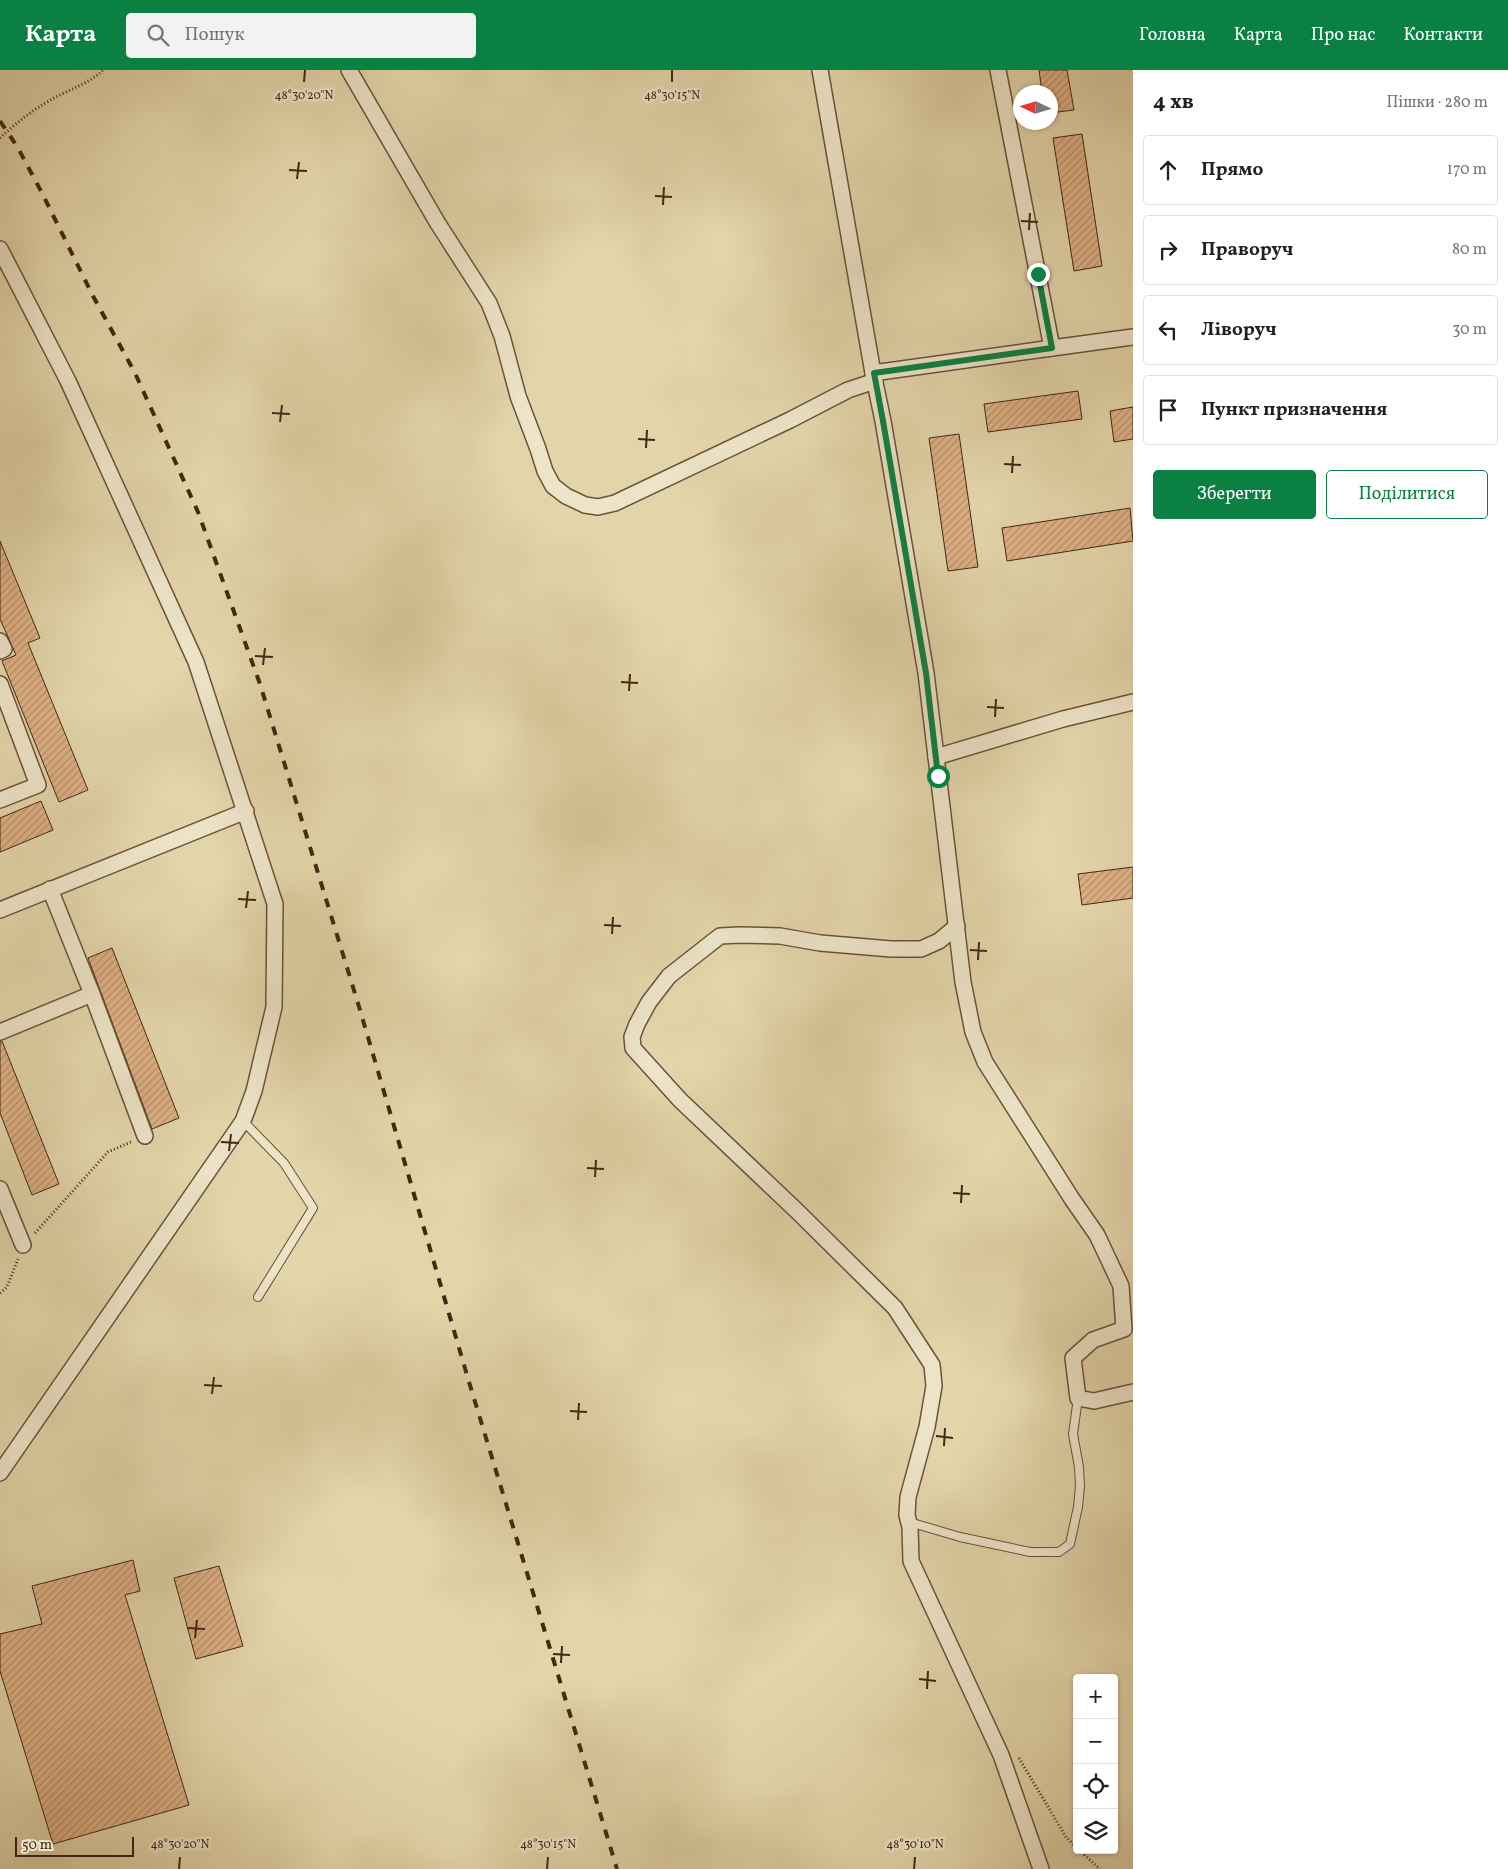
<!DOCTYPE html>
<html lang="uk">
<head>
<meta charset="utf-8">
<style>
	:root { --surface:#fff; --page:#f2f2f2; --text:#222; --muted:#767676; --line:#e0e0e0; --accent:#0b8043 }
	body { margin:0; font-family:Vollkorn,serif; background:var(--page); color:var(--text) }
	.controls { position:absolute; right:15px; bottom:15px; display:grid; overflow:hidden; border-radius:5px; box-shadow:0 1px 4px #0004 }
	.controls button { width:45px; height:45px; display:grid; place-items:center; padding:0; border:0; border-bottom:1px solid var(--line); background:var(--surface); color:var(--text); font:25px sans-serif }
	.compass { position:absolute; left:1013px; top:15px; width:45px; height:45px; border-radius:50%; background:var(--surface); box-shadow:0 1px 4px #0004; rotate:274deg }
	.scale { position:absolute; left:15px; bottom:12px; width:119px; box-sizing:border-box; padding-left:5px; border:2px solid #412714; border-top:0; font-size:14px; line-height:18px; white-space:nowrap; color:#412714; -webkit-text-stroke:4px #ede4c8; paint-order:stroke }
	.stop { position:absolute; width:15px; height:15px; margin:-11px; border:4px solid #0b8043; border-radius:50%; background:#fff }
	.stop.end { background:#0b8043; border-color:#fff; box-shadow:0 1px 5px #0008 }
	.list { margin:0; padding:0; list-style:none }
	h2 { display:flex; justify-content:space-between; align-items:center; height:65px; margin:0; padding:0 20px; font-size:21px }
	h2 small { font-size:16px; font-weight:400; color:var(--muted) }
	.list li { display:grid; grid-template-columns:32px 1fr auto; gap:15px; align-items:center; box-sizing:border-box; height:70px; margin:0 10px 10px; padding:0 10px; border:1px solid var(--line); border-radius:5px }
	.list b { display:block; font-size:19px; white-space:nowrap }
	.list em { font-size:16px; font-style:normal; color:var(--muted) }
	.actions { display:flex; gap:10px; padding:15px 20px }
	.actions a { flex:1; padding:11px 0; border:1px solid var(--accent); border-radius:5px; text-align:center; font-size:18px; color:var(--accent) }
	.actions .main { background:var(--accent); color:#fff }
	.icon { flex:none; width:28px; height:28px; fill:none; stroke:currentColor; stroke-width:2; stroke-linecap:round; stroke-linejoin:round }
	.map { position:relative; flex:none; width:1133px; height:1799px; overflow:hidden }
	header { display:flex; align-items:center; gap:30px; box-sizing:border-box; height:70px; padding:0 25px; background:var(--accent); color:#fff }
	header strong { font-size:24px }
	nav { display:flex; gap:28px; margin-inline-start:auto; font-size:18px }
	.search { width:350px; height:45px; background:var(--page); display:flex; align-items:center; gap:12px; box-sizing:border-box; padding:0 18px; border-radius:5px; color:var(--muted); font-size:19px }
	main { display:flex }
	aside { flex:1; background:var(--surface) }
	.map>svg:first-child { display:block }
	.building { fill:url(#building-hatch); stroke:#412714 }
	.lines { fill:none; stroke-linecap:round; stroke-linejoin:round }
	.service-casing { stroke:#6a523a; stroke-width:10 }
	.minor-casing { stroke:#6a523a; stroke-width:18 }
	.path { stroke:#412714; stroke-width:3; stroke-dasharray:1 2.5; stroke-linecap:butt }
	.service { stroke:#ede4c8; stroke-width:8 }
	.minor { stroke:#ede4c8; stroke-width:15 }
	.rail { stroke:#412714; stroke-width:4; stroke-dasharray:9 9; stroke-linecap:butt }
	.route { stroke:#0b8043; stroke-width:6 }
	.ticks { fill:none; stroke:#412714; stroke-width:2 }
	.ticks-label { font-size:12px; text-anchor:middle; fill:#412714; stroke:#ede4c8; stroke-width:5; stroke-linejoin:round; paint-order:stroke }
</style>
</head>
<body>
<header>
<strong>Карта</strong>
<div class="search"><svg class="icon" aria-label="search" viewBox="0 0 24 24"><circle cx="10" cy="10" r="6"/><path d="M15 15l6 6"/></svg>Пошук</div>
<nav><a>Головна</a><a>Карта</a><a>Про нас</a><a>Контакти</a></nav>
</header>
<main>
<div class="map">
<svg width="1133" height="1799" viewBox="0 0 1133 1799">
	<defs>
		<pattern id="building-hatch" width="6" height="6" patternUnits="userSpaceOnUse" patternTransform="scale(1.25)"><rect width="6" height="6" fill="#dfb185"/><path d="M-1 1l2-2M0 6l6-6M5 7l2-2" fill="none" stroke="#b6906c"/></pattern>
	</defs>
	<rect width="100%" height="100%" fill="#e3d5aa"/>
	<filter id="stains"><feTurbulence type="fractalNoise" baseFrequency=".004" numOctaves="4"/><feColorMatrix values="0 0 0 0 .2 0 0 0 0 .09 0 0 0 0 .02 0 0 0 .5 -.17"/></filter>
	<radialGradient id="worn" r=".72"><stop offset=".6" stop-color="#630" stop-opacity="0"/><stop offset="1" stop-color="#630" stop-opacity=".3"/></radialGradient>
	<!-- building -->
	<g class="building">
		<polygon points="1039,0 1067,0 1074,40 1050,43 1050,22 1042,22"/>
		<polygon points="1082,64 1102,196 1074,201 1053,68"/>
		<polygon points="1078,321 1082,349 988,362 984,334"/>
		<polygon points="1133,337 1133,369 1114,372 1110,341"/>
		<polygon points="959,364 978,497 948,501 929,368"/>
		<polygon points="1130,438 1133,471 1007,491 1002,458"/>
		<polygon points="0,471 40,568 28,573 88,720 59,732 2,591 16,585 0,549"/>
		<polygon points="41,731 53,760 0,782 0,748"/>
		<polygon points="1133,797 1133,828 1082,835 1078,804"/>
		<polygon points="112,878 179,1048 152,1059 88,888"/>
		<polygon points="0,971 2,971 59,1114 32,1125 0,1043"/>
		<polygon points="133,1490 140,1521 125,1525 189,1735 53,1774 0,1601 0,1564 42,1554 32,1516"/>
		<polygon points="219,1496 243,1576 196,1589 174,1508"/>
	</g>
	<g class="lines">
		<!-- service casing -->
		<g class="service-casing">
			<g id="service">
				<polyline points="243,1051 284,1093 313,1138 258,1227"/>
				<polyline points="909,1452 960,1467 1030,1482 1059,1482 1070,1474 1078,1437 1080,1416 1079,1397 1073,1364 1078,1328"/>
			</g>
		</g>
		<!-- minor casing -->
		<g class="minor-casing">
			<g id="minor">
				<polyline points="349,0 437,152 489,233 502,266 518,326 538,379 545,401 553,416 566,426 585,435 598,437 615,433 790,350 848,320 875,311"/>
				<polyline points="820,0 873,303"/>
				<polyline points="998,0 1052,278 873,303 883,351 926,603 963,912 973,962 985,992 1072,1129 1097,1165 1121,1216 1124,1259 1093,1270 1073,1288 1078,1328 1094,1331 1133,1322"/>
				<polyline points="0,179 68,311 196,592 275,834 274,937 254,1021 243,1051 0,1403"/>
				<polyline points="1052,278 1133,267"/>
				<polyline points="0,571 4,579 0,581"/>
				<polyline points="0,614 38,715 0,730"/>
				<polyline points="936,687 1063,649 1133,632"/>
				<polyline points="50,819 92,924 145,1066"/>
				<polyline points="0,840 246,741"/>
				<polyline points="957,856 939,871 921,879 891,879 820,873 780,866 739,865 720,866 669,906 649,932 637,954 632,967 633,978 680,1030 798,1142 895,1238 932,1295 934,1316 927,1357 908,1427 907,1445 910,1457 911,1491 1001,1685 1041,1799"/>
				<polyline points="0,962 92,924"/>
				<polyline points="0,1119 23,1175"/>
			</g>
		</g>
		<!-- path -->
		<g class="path">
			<path d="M0 68C17 52 39 35 60 25 75 17 91 12 103 0"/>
			<polyline points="35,1163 108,1082 133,1071"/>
			<polyline points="0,1223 7,1217 18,1189"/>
			<polyline points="1019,1688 1066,1767 1077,1778"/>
			<polyline points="1079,1780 1100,1799"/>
		</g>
		<!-- service -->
		<use href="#service" class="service"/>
		<!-- minor -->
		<use href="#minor" class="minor"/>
		<!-- rail -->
		<polyline class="rail" points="0,51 18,78 42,123 93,226 135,303 198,442 260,614 360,940 469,1312 617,1799"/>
	</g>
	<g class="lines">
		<!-- route -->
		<polyline class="route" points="938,706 926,603 883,351 874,303 1052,278 1038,204"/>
	</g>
	<!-- ticks -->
	<path class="ticks" d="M304 12 305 0M672 12V0M289 100 307 101M297 109 299 92M655 126 672 127M663 135 664 117M1021 151 1038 152M1029 160 1030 143M272 343 290 344M280 352 282 335M638 369 655 370M646 378 647 360M1004 394 1021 395M1012 403 1013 386M255 586 273 587M263 595 265 578M621 612 638 613M629 621 630 604M987 637 1004 638M995 647 996 629M238 829 256 830M246 838 248 821M604 855 621 856M612 864 613 847M970 880 987 881M978 890 979 872M221 1072 239 1073M229 1081 231 1064M587 1098 604 1099M595 1107 596 1090M953 1123 970 1124M961 1133 962 1115M204 1315 222 1316M212 1324 214 1307M570 1341 587 1342M578 1350 579 1333M936 1366 953 1368M944 1376 945 1358M187 1558 205 1559M195 1568 197 1550M553 1584 570 1585M561 1593 562 1576M919 1609 936 1611M927 1619 928 1601M179 1799 180 1787M547 1799 548 1787M914 1799 915 1787"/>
	<g class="ticks-label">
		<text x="304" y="29">48°30'20"N</text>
		<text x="672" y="29">48°30'15"N</text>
		<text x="180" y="1778">48°30'20"N</text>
		<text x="548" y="1778">48°30'15"N</text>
		<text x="915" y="1778">48°30'10"N</text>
	</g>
	<rect width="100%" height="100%" filter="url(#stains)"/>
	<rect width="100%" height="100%" fill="url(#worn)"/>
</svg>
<div class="controls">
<button>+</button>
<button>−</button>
<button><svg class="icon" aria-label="locate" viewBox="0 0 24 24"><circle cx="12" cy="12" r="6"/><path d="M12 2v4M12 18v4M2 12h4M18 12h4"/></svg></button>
<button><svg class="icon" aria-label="layers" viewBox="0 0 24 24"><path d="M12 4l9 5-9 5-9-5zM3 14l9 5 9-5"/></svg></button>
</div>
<svg class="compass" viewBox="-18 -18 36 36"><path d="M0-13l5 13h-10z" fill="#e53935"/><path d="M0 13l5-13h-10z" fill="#767676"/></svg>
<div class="scale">50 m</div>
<div class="stop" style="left:938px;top:706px"></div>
<div class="stop end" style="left:1038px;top:204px"></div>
</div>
<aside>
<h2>4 хв<small>Пішки · 280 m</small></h2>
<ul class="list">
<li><svg class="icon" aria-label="ahead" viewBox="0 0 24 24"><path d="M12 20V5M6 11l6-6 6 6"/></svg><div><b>Прямо</b></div><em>170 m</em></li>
<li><svg class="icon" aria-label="right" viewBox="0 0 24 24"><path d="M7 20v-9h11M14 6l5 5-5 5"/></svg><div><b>Праворуч</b></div><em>80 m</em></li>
<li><svg class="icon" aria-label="left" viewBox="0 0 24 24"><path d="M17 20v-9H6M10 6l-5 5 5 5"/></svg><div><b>Ліворуч</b></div><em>30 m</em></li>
<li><svg class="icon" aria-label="arrive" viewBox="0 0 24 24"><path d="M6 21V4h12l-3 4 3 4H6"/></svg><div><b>Пункт призначення</b></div></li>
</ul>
<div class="actions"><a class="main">Зберегти</a><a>Поділитися</a></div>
</aside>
</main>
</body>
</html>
